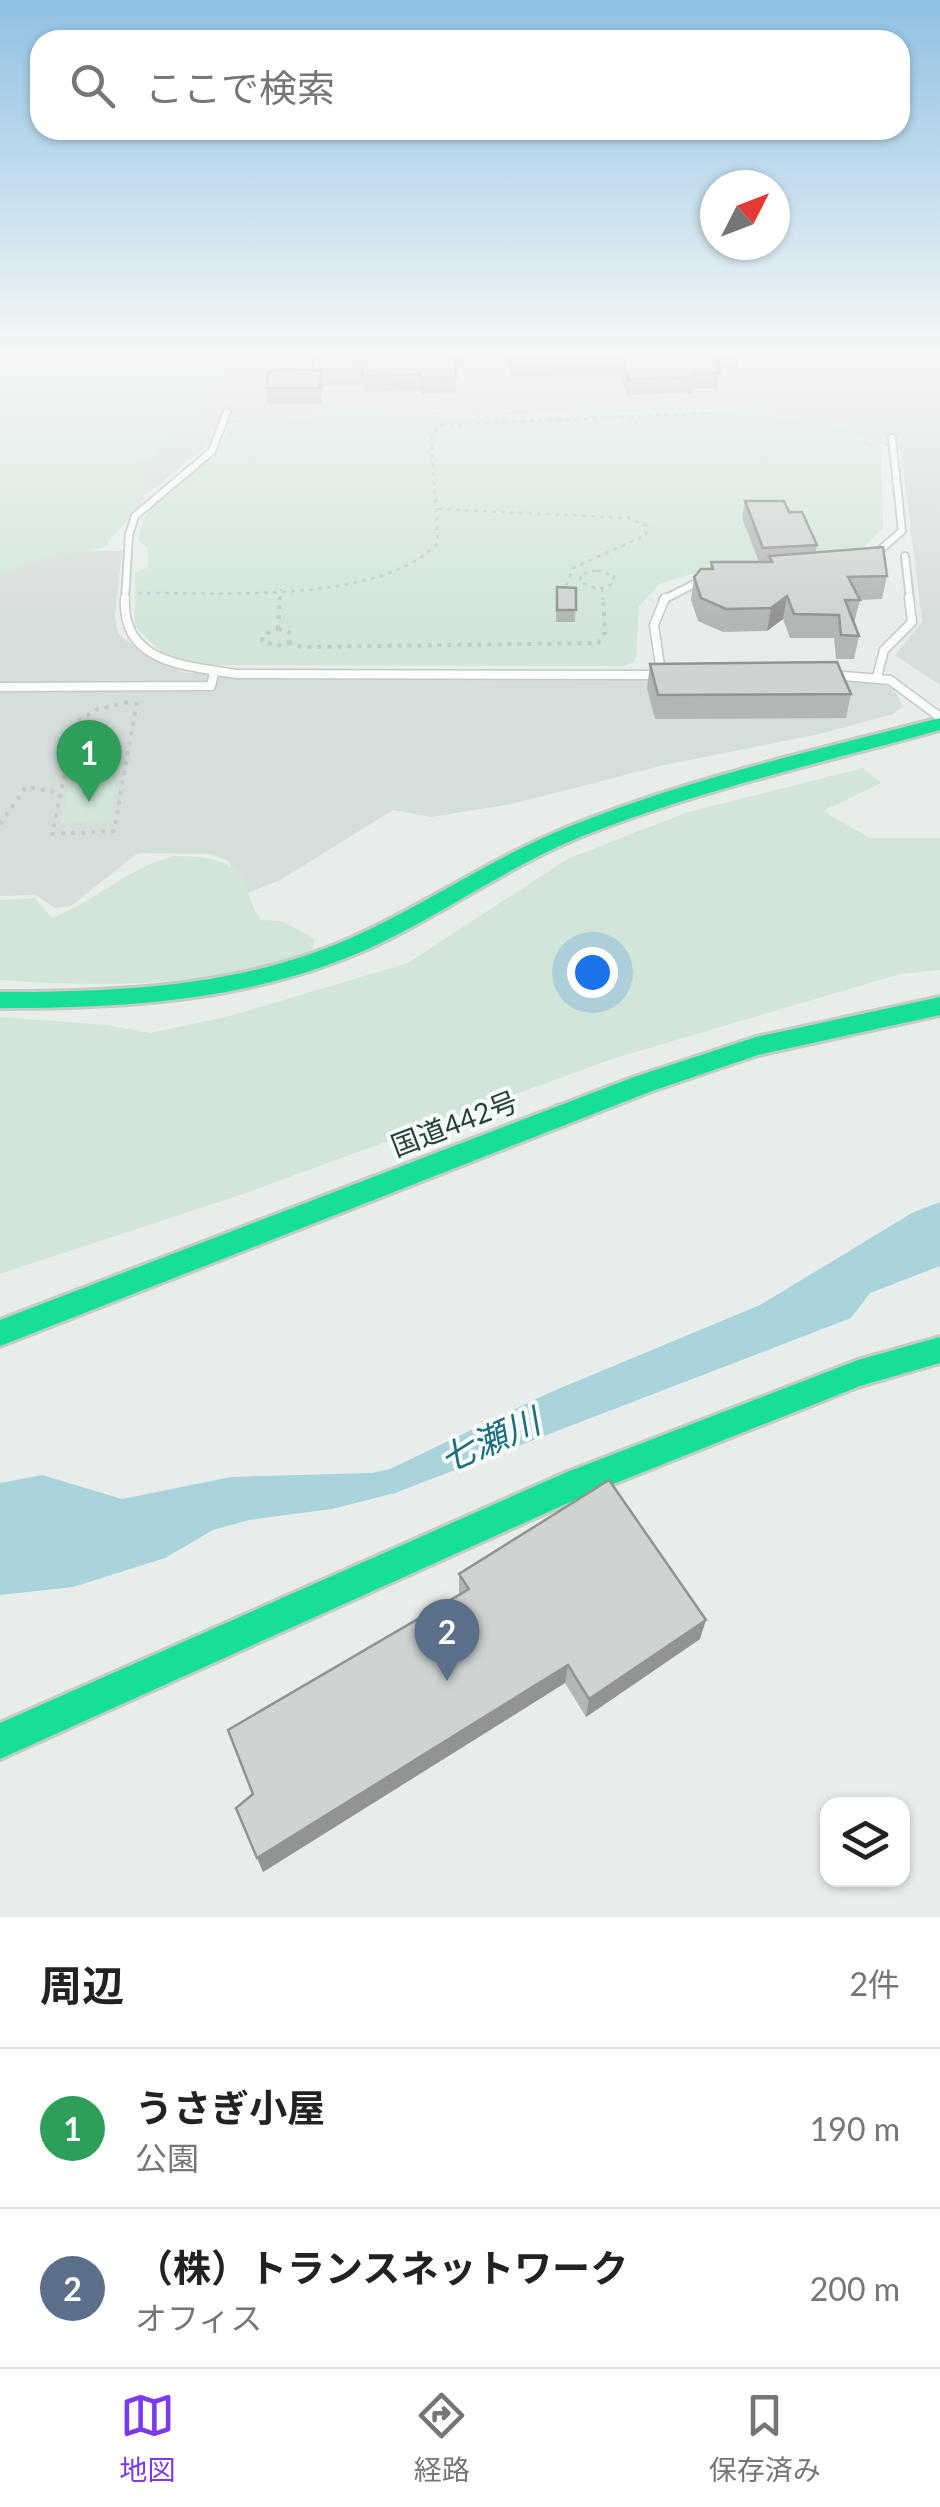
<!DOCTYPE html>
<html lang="ja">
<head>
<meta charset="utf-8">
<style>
	:root { --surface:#fff; --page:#f6f6f6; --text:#222; --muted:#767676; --line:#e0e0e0; --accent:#7c3aed }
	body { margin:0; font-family:Lato,"Noto Sans JP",sans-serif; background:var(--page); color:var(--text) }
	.controls { position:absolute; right:30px; bottom:30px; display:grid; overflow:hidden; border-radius:20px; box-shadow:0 2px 8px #0004 }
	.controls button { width:90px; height:90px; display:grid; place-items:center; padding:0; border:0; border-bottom:2px solid var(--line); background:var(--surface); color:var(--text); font:50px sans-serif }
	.compass { position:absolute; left:700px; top:170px; width:90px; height:90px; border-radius:50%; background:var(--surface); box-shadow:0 2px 8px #0004; rotate:48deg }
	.you { position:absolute; left:592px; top:972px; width:35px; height:35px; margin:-25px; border:8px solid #fff; border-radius:50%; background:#1a73e8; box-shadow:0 0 0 15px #1a73e833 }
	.badge { display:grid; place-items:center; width:65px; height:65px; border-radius:50%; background:var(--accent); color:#fff; font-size:32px; font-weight:700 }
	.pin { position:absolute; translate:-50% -82px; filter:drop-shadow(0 2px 5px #0008) }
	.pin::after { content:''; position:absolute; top:52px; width:35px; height:30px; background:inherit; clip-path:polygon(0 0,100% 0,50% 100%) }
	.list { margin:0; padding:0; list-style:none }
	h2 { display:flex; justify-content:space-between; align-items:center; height:130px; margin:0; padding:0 40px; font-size:42px }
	h2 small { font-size:32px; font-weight:400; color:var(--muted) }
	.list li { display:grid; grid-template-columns:65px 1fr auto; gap:30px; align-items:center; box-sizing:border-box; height:160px; padding:0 40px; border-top:2px solid var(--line) }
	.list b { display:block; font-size:38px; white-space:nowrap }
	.list p { margin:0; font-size:32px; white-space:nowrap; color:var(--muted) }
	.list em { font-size:32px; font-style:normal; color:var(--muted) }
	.icon { flex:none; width:55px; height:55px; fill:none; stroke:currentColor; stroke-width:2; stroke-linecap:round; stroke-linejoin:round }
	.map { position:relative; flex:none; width:940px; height:1917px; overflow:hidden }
	.search { position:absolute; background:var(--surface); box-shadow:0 2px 8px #0004; left:30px; right:30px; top:30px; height:110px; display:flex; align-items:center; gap:25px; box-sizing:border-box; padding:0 35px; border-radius:30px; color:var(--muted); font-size:38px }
	.sheet { height:450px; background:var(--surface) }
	nav { display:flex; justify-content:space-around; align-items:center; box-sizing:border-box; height:140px; border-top:2px solid var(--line); background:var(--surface); font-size:28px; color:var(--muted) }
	nav a { display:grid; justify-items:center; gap:5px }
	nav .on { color:var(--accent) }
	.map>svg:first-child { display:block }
	.built { fill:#d6dedb }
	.green { fill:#d1e6d8 }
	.water { fill:#a9d4db }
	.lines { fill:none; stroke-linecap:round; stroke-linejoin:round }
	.lane-far1-casing { stroke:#c5cac8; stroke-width:10 }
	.lane-casing { stroke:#c5cac8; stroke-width:11 }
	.fast-casing { stroke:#c3cbc8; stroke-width:6 }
	.path-far1 { stroke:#c3ccca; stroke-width:2.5; stroke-dasharray:4 5; stroke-linecap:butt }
	.path { stroke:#c3ccca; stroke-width:4; stroke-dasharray:4 6; stroke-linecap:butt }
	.lane-far1 { stroke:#fcfcfc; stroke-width:6 }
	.lane { stroke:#fcfcfc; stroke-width:8 }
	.fast { fill:#16e098; fill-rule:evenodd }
	.wall { fill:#b2b6b5 }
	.shaded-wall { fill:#919493 }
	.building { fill:#cfd4d2; stroke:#919493; stroke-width:2.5 }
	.labels { text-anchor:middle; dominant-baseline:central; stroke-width:8; stroke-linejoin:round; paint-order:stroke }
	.street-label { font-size:28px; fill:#24423a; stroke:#f7fbf9 }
	.near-water-label { font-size:35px; font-style:italic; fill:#1c6f80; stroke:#f7fbf9 }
</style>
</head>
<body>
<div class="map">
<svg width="940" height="1917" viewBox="0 0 940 1917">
	<rect width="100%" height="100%" fill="#e8edeb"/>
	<!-- built -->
	<g class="built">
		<polygon points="254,351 940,351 940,685 895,655 922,622 901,451 857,436 859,428 733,409 477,416 342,413 228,424 232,413 222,412 210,444 141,499 131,442 185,407 227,367"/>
		<polygon points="64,550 122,551 115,615 118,634 154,661 185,673 864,680 893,688 903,706 893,714 820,734 660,766 512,804 431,817 393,810 282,879 248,893 228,861 210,854 138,853 71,906 55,908 36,895 0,896 0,572"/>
	</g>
	<!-- green -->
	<g class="green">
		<path d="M37 351H247L243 358 222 366 227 378 191 404 198 413 173 437 159 443 156 454 143 463C142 473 147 487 145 496 144 503 113 534 105 547L48 556 0 575V377Z"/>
		<path d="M734 410 859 429 857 437 881 447 883 528 862 549 697 572 660 584 639 606 636 655 634 662 624 666 200 665 164 655 135 626V573L148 567V548L138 541C142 484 216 480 229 425L342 413 476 417Z"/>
		<polygon points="118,768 111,820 61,822 72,769"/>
		<polygon points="863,768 881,783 823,811 870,838 940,838 940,970 900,974 612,1059 243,1194 0,1274 0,1017 106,1025 150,1033 230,1016 408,963 567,859 688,812"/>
		<path d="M175 856C198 857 226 856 241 877 250 890 250 907 261 920L282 921 315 939 311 953C288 969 267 969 239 973 158 986 81 986 0 980V900L35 898 52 918C96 901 128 867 175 856Z"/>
	</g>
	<!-- water -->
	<polygon class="water" points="940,1202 940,1266 870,1293 851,1318 395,1493 332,1509 249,1520 213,1530 165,1558 73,1587 0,1595 0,1483 42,1475 122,1499 231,1477 371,1473 390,1469 551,1392 760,1305 912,1213"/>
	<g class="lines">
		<!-- lane-far1 casing -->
		<g class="lane-far1-casing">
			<g id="lane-far1">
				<polyline points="873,556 902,531 892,438"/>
				<polyline points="905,556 910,600"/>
				<polyline points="125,600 129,535 135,516 212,451 227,412"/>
				<polyline points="663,600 700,581"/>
			</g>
		</g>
		<!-- lane casing -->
		<g class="lane-casing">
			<g id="lane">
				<path d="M125 598C121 664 187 666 237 674L657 675"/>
				<polyline points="661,672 654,625 665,598"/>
				<polyline points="833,675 890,680 940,717"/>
				<polyline points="877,677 884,650 912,622 909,598"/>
				<polyline points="0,687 211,686 214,673"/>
			</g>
		</g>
		<!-- fast casing -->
		<g class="fast-casing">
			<g id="fast">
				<path d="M940 718V730C821 763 700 790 585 835 507 866 440 917 363 951 248 1001 124 1008 0 1008V992C119 992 241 987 351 938 425 905 492 858 568 827 687 779 816 750 940 718Z"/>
				<polygon points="940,997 940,1015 758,1055 652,1091 0,1346 0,1320 634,1077 756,1037"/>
				<polygon points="940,1337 940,1363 860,1386 588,1494 0,1759 0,1723 567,1472 858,1360"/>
			</g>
		</g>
		<!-- path-far1 -->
		<g class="path-far1">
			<polyline points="438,509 629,518 647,526 646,535 573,568 565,589"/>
			<polygon points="597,570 614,576 613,584 597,589 580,582 581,574"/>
			<polyline points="602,588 603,600"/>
			<path d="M138 593C220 592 379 605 438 543L431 435 442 425 709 413"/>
			<polyline points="280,600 281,589"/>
		</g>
		<!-- path -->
		<g class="path">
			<polygon points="278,629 289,632 290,641 277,646 262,641 264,634"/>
			<polyline points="278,629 280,598"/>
			<polyline points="288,643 302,647 598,643 605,633 603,598"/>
			<polyline points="128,702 96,710 76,722 52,834 114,831 137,701"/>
			<polyline points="0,824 26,787 60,793"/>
		</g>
		<!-- lane-far1 -->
		<use href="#lane-far1" class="lane-far1"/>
		<!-- lane -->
		<use href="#lane" class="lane"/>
		<!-- fast -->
		<use href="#fast" class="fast"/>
	</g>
	<!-- wall -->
	<g class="wall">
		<polygon points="314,351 739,351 740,352 737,368 718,368 720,373 718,389 693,389 693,393 627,395 620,375 511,376 507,357 465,358 465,365 455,365 456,393 422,394 421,390 363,392 363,385 322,386 321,404 267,404 266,388 313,370"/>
		<polygon points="745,501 789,512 817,545 816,552 887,576 882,599 860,600 854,623 859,636 854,659 836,659 834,638 790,638 783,619 767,631 723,632 698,621 691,600 694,577 710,569 711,562 759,562 742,518"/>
		<polygon points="557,587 576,588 575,622 556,622"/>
		<polygon points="650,664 851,694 846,718 655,719 647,688"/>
		<polygon points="459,1574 700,1639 586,1717 565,1683 263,1872 253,1794 459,1594"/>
	</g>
	<!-- shaded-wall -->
	<g class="shaded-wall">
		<polygon points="787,596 783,619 767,631 771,608"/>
		<polygon points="706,1620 700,1639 586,1717 589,1699"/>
		<polygon points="568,1665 565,1683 263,1872 257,1858"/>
	</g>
	<!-- building -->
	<g class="building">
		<polygon points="314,351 453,351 456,377 421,378 421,374 362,376 362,369 313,370"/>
		<polygon points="510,351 739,351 740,352 711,353 720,373 693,374 694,377 628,379 622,359 512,360"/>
		<polygon points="321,370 320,388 266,388 268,371"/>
		<polygon points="745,501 784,501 789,512 802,512 817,545 763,548"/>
		<polygon points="883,547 887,576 848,577 860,600 845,600 859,636 841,635 839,615 794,614 787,596 771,608 726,609 701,598 694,577 701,569 713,569 711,562 772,562 769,556"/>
		<polygon points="557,587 576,588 576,610 557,610"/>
		<polygon points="837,662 851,694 658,695 650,664"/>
		<polygon points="609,1480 706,1620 589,1699 568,1665 257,1858 236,1808 253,1794 228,1730 469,1589 459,1574"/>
	</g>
	<!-- sky -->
	<linearGradient id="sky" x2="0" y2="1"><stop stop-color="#8fc1e3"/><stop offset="0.57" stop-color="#f5f7f6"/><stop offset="1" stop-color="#f5f7f6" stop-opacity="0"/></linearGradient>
	<rect width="940" height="619" fill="url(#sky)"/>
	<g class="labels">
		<!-- street labels -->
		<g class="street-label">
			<text transform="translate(454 1123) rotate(-21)">国道442号</text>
		</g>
		<!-- near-water labels -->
		<g class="near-water-label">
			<text transform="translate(489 1439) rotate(-24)">七瀬川</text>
		</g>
	</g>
</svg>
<div class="controls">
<button><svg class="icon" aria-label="layers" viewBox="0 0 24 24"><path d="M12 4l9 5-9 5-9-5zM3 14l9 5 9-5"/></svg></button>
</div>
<svg class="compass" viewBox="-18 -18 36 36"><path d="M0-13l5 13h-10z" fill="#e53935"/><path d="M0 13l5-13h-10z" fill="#767676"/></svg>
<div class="you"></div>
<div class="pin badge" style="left:89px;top:802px;background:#2e9e5b">1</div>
<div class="pin badge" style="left:447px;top:1681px;background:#5c6f8a">2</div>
<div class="search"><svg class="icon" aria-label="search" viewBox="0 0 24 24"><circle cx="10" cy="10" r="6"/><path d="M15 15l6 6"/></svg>ここで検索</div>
</div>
<section class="sheet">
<h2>周辺<small>2件</small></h2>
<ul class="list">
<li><span class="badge" style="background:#2e9e5b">1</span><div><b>うさぎ小屋</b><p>公園</p></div><em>190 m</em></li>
<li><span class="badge" style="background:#5c6f8a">2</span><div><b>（株）トランスネットワーク</b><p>オフィス</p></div><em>200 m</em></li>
</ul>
</section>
<nav>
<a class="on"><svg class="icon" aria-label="map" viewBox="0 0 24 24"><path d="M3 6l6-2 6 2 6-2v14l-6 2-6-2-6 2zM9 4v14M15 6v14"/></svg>地図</a>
<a><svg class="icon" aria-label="directions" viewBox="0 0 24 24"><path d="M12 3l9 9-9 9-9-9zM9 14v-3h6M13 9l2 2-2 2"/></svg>経路</a>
<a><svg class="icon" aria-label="saved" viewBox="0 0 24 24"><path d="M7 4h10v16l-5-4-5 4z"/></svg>保存済み</a>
</nav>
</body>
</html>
